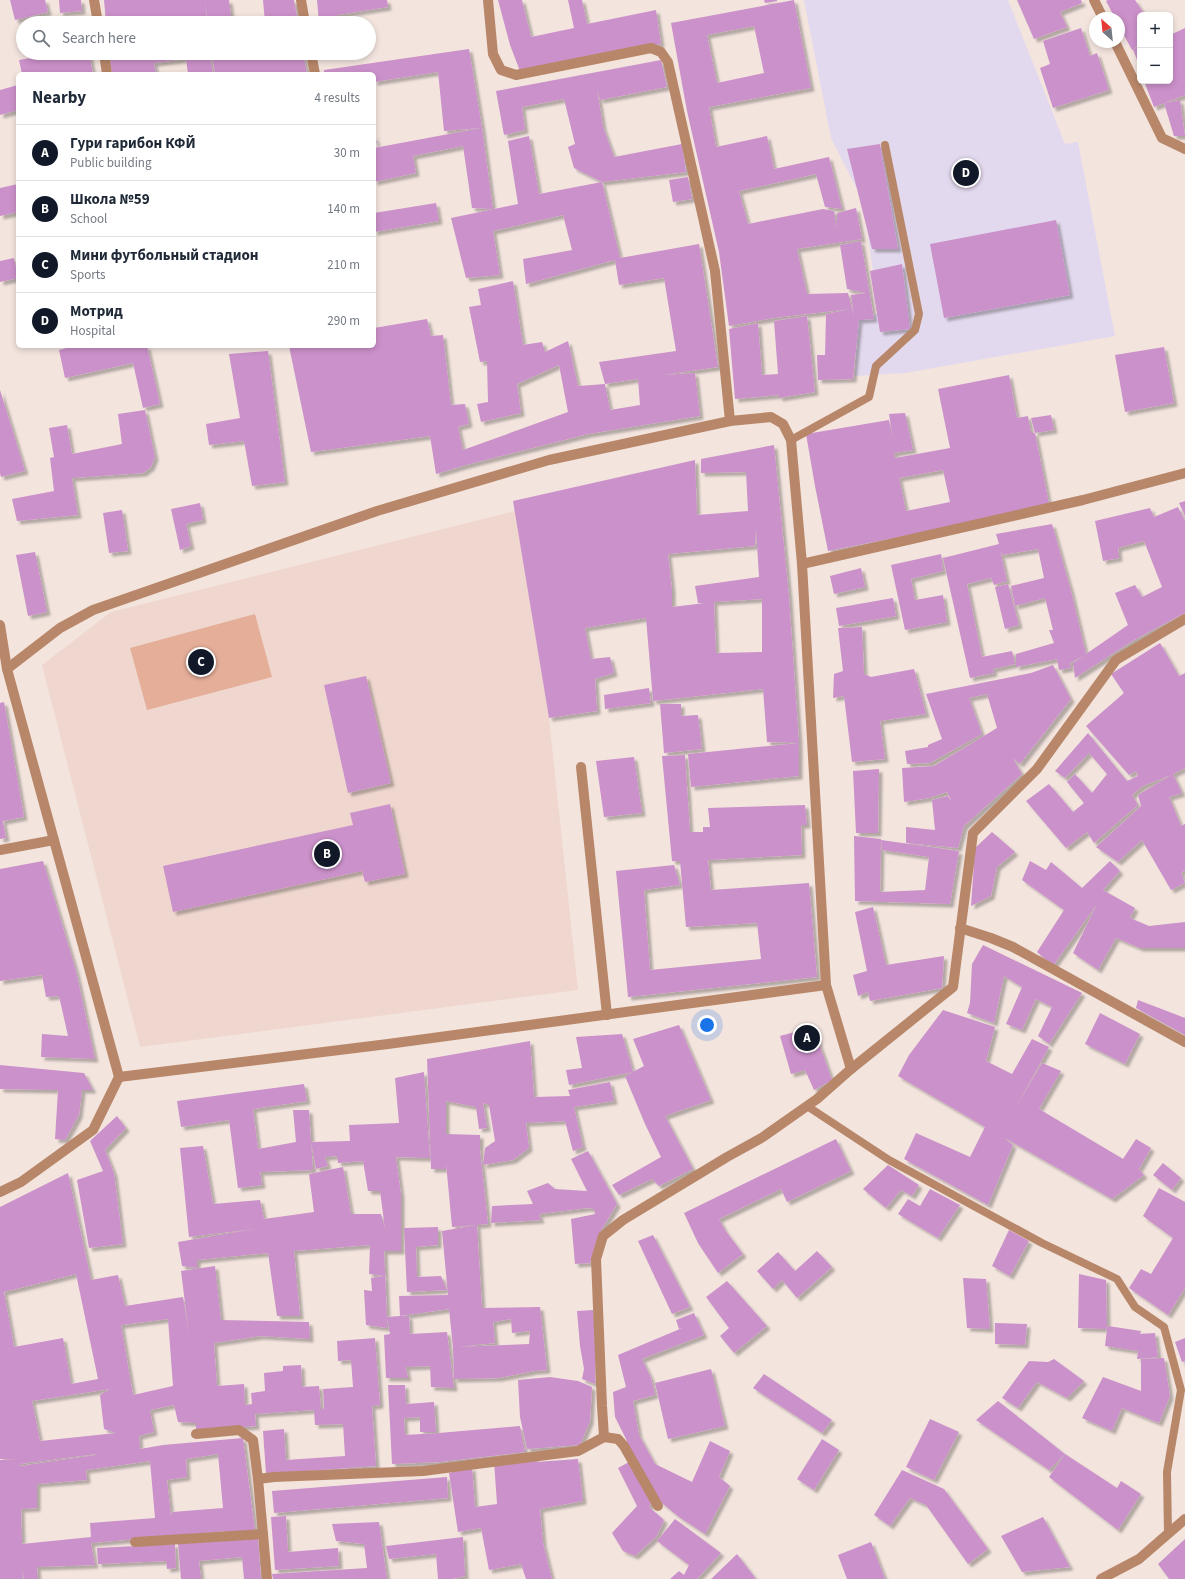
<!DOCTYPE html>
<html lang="en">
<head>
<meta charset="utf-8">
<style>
	:root { --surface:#fff; --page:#f2f2f3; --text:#1f2937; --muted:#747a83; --line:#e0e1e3; --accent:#111827 }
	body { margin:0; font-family:"Source Sans 3",sans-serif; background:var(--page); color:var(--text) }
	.controls { position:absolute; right:12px; top:12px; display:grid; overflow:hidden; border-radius:6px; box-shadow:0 2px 6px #0003 }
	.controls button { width:36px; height:36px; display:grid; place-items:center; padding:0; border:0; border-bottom:1px solid var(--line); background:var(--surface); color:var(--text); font:20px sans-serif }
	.compass { position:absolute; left:1089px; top:12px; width:36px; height:36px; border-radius:50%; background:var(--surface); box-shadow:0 2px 6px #0003; rotate:333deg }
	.you { position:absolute; left:707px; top:1025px; width:14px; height:14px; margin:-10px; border:3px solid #fff; border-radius:50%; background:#1a73e8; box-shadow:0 0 0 6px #1a73e833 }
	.badge { display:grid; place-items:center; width:26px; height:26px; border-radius:50%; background:var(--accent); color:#fff; font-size:13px; font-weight:700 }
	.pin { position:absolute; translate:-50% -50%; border:2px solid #fff; box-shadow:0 1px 4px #0006 }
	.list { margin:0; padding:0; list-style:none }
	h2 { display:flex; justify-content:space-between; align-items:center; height:52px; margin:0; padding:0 16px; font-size:17px }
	h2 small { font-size:13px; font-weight:400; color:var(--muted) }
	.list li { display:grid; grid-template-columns:26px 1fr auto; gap:12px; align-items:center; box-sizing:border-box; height:56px; padding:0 16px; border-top:1px solid var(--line) }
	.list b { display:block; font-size:15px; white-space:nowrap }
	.list p { margin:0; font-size:13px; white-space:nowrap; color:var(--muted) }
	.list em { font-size:13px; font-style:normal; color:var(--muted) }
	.icon { flex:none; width:22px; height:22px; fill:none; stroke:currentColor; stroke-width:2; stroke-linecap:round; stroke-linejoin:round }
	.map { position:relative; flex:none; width:1185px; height:1579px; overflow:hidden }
	.search { position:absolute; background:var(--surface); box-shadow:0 2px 6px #0003; left:16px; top:16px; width:360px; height:44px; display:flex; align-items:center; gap:10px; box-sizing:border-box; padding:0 14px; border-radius:22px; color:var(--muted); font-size:15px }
	.panel { position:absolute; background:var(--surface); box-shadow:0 2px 6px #0003; left:16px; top:72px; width:360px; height:276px; border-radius:6px }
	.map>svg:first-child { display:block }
	.built { fill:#efd7cf }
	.medical { fill:#e3d9ee }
	.green { fill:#e5ae99 }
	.building { fill:#cb91ca; fill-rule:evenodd; filter:url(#shadow) }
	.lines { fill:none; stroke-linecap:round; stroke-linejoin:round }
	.service { stroke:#b88769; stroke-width:8 }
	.minor { stroke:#b88769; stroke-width:10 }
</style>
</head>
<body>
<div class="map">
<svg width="1185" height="1579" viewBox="0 0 1185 1579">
	<defs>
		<filter id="shadow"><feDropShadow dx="3.5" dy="3.5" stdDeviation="1" flood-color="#0004"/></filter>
	</defs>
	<rect width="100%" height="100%" fill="#f3e4de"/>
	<!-- built -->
	<polygon class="built" points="515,511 549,718 578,990 140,1047 42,665 111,612"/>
	<!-- medical -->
	<polygon class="medical" points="804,0 1008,0 1065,144 1078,142 1115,336 905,373 855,376 858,315 879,314 863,201 831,138"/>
	<!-- green -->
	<polygon class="green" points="255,614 272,677 147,710 130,648"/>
	<!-- building -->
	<g class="building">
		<polygon points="10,0 45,0 48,12 15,20"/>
		<polygon points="59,0 81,0 82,11 60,13"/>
		<polygon points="104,0 229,0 232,23 208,23 205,2 207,23 106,23"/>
		<polygon points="263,0 294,0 298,23 265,23"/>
		<polygon points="317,0 387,0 388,7 337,15 338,23 319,23"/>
		<polygon points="498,0 522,0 531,37 574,28 568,0 582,0 587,24 656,10 661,44 520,71 510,45"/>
		<polygon points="764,0 777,0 777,1 765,3"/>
		<path d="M794 0 811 88 709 107 716 147 767 136 774 169 829 157 842 209 825 207 816 174 739 191 748 224 823 209 834 211 837 228V213L856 208 862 239 797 249 807 294 848 293 854 316 851 295 866 293 847 289 840 245 861 241 874 319 859 320 853 379 818 380 817 355H825L826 314 850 309 774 318 729 326 719 252 687 111 671 23ZM754 26 764 73 717 83 707 35Z"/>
		<polygon points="1017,0 1081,0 1082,3 1060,12 1067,27 1034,39"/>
		<polygon points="1108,0 1135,0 1145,15 1140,15 1140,44 1132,50 1119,26 1119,18 1115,18 1106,1"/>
		<polygon points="81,18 82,23 67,23 67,21"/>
		<polygon points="1081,28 1090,56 1097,53 1109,90 1053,108 1040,68 1050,64 1043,41"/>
		<polygon points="1185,28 1185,95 1154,107 1144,81 1170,81 1170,35"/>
		<polygon points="1140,47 1140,68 1133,49"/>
		<polygon points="469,49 482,128 493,209 472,208 463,146 413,156 416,173 374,182 374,148 481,128 444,131 438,72 374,82 374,74 324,74 324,70"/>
		<polygon points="61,53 89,53 93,74 69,74 69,73 22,74 19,60"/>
		<polygon points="109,53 210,53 213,74 188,74 186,59 154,63 156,74 112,74"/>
		<polygon points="212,53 303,53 307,74 215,74"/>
		<polygon points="661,60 667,87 600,100 597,89 603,127 614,157 682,144 686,172 602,182 620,258 699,244 718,367 663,375 695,373 700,416 588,434 466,465 436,474 430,436 311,452 289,346 374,346 374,328 427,319 431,336 443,335 451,405 465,404 469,424 458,427 463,450 568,412 559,365 517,384 521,413 481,422 477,404 488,402 487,361 480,362 469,307 481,305 478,289 513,281 523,345 542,342 545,352 568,341 578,386 605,384 610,410 640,405 638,379 605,384 599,362 676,351 664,278 619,285 615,260 526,284 523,259 572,250 563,215 493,231 500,275 466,278 451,218 518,204 508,141 529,136 539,194 602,182 574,168 568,147 575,144 564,99 522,107 525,130 504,135 496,91"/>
		<polygon points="18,85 18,110 0,115 0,90"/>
		<polygon points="1180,100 1185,136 1174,136 1164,103"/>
		<polygon points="374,134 377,143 374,144"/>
		<polygon points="880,144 898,249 872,249 847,149"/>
		<polygon points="688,177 692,199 673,202 669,180"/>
		<polygon points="18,184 18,212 0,216 0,188"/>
		<polygon points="436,203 439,221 374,232 374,213"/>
		<polygon points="1056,220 1070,295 944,318 930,244"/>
		<polygon points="14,258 18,278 0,282 0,261"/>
		<polygon points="902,264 910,329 880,332 870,271"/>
		<polygon points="807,316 815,392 779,398 779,395 735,399 729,329 758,323 762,375 778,374 774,321"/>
		<polygon points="74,346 147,346 160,404 143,408 133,363 65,378 59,350"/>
		<polygon points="1164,347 1174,403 1125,412 1115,355"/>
		<polygon points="268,351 285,482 252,486 244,441 209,445 206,424 240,418 229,354"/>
		<path d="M1009 375 1017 418 1028 416 1031 433H1035L1049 504 974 522 828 551 815 486 806 434 889 420 893 440 889 414 905 413 913 450 894 453 895 458 950 448 938 389ZM943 470 950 502 906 511 899 478Z"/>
		<polygon points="0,390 25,471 1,477 0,473"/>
		<polygon points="145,410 155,457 151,467 143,473 72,478 78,515 17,521 12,499 54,491 50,458 54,457 49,428 67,425 72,454 122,444 118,414"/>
		<polygon points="1051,415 1054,430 1035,433 1031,418"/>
		<path d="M774 445 789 597 799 743 767 742 763 689 653 701 646 618 585 628 591 659 610 657 614 673 595 679 597 711 549 718 513 501 695 460 697 515 748 511 746 472 701 473V459ZM756 528 759 577 695 586 698 603H705L672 607V590L668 554 755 546ZM762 599V652L716 653 714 602Z"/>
		<polygon points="1185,501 1185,516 1179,503"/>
		<polygon points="200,503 203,520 186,524 191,546 180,550 171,509"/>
		<polygon points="1178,507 1185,521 1185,613 1134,640 1075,678 1073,663 1085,655 1070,663 1071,668 1059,670 1057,659 1016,667 1016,654 1054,643 1049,630 1053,630 1045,598 1015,606 1011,586 1044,578 1038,549 1002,555 1000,550 1007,581 994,585 991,578 967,584 982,657 1012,651 1015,664 993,669 994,673 970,678 943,558 999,544 996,534 1052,524 1071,591 1086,654 1128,625 1115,593 1135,585 1142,597 1162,587 1144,541 1118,548 1119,558 1103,561 1095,521 1150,508 1154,517"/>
		<polygon points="122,510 128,551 109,553 103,513"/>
		<polygon points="35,552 47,612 28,616 16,555"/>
		<polygon points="941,554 943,571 911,579 915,600 943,595 947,622 905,630 891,565"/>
		<polygon points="861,568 865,587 834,594 830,576"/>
		<polygon points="1008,584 1019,625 1005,629 995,587"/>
		<polygon points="893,598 896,616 839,626 836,608"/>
		<polygon points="862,627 864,674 871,677 914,669 926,714 880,721 885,759 852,762 844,696 833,698 834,674 843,671 838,628"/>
		<polygon points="1160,643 1179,676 1185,673 1185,768 1173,774 1182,793 1169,797 1181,826 1185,824 1185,870 1181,873 1185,883 1171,890 1142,840 1118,862 1096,847 1141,806 1138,795 1171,775 1143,786 1132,795 1138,805 1094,843 1087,832 1066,848 1026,801 1049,784 1073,812 1084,803 1067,782 1075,774 1092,793 1107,774 1089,753 1065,778 1055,771 1088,733 1127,781 1138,776 1136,771 1129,775 1086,726 1124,693 1111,674"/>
		<polygon points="1053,665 1071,699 1020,764 1013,758 1022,774 964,826 958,848 906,843 906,827 935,830 932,800 948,796 952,802 947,792 929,798 904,802 902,768 934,766 997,728 987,694 969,698 982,734 930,763 907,764 905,751 928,747 928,745 942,739 926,694 1031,673"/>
		<polygon points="366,676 391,783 348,793 324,685"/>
		<polygon points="649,688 651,703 605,709 604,695"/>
		<polygon points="4,702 24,817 3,821 6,838 0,839 0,703"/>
		<polygon points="660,704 681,704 681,716 698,715 702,749 664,753"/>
		<polygon points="799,743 799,776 691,787 688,754"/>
		<polygon points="685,755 690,832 703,832 703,827 710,827 708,808 805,805 807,825 801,825 802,855 708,860 711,890 809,883 817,977 628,997 616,871 674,865 680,885 644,890 650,970 761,959 757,923 686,927 680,861 672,861 662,756"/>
		<polygon points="634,757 642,813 604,817 596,761"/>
		<polygon points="879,769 878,833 856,833 853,771"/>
		<polygon points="390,804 405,874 365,882 362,871 173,912 163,866 353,825 350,813"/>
		<polygon points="992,832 1015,852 997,867 991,896 971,906 975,848"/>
		<polygon points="854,836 881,839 880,892 925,890 929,857 882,850 881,840 959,851 950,904 855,901"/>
		<polygon points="43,861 76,971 95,1059 41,1057 42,1034 68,1036 59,996 46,997 42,975 0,981 0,869"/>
		<polygon points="1030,861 1046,870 1051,862 1082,888 1110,861 1120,871 1103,890 1135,908 1130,918 1149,926 1185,922 1185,948 1140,948 1116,938 1098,970 1073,953 1097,904 1053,966 1037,952 1064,910 1022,880"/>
		<polygon points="873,907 886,965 944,956 942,988 870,1001 868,992 858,996 853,975 867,971 855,912"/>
		<polygon points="983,945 1082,993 1049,1044 1038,1036 1052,1007 1036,999 1022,1030 1006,1024 1022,987 1004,976 994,1023 967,1013 970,1003 972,964"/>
		<polygon points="1138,1000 1185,1018 1185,1035 1136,1008"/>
		<polygon points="943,1010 995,1027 986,1061 1012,1074 1032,1039 1049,1047 1016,1107 1042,1063 1061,1071 1039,1109 1123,1159 1136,1139 1151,1148 1139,1169 1144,1175 1112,1199 1003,1137 1013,1145 988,1205 904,1159 916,1133 970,1157 985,1127 898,1076 909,1055"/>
		<polygon points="1100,1013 1140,1034 1125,1064 1085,1044"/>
		<polygon points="679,1025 711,1100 665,1116 693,1169 659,1186 652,1179 619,1195 612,1185 661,1157 645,1124 625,1076 644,1066 633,1039"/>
		<polygon points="813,1027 832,1080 814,1090 805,1070 791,1074 780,1036"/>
		<polygon points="622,1034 633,1072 569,1085 566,1070 582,1068 576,1037"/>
		<path d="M530 1041 534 1097 570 1096 568 1090 610 1082 614 1101 574 1107 583 1147 573 1151 565 1121 526 1123 529 1148 513 1160 483 1165 485 1148 495 1141 489 1105 483 1103 487 1128 479 1129 476 1107 446 1101V1134L480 1135V1150L488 1224 477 1225 482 1308 540 1307 547 1370 534 1371 499 1378 454 1379 453 1348 449 1309 400 1316H409L410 1334 447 1332 454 1388 431 1387 430 1366 406 1367 408 1378H386L384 1335 390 1334 387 1319V1328L366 1325 364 1290 372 1291 371 1278 385 1276 369 1274 370 1245 294 1251 300 1316H277L268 1253 197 1260V1268L182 1266 178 1242 254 1229 189 1237 180 1148 203 1146 213 1204 260 1200 264 1219 314 1212 309 1174 343 1167 351 1214H381L385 1229 380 1191H368L363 1161 338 1163 337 1156 325 1157 328 1166 316 1169 311 1142 313 1170 260 1172 262 1185 238 1188 229 1120 181 1127 177 1101 304 1084 307 1101 253 1109 258 1149 296 1142 293 1110H309L311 1142 350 1141 349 1125 399 1123 395 1078 424 1072 430 1158 396 1157 401 1195V1251H384L387 1317 400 1316 399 1296 448 1295 442 1231 477 1225 452 1227 446 1163V1169H431L427 1059ZM511 1319 512 1333 530 1331 529 1344 458 1347 495 1343 493 1322Z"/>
		<polygon points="0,1065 84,1073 93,1090 82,1090 79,1115 65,1140 55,1139 58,1090 0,1089"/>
		<polygon points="117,1116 126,1128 105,1150 114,1173 123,1244 89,1248 77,1180 103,1171 90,1141"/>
		<polygon points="836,1139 851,1171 787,1202 781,1189 719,1219 725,1230 743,1254 718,1273 698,1243 684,1213"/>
		<polygon points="588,1151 617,1204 599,1234 590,1263 575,1264 571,1219 595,1214 594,1209 588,1208 539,1214 541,1220 491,1223 492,1206 533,1204 527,1191 548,1183 555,1189 587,1191 571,1159"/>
		<polygon points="1163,1163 1181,1178 1172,1190 1153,1175"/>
		<polygon points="888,1165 919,1185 912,1196 901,1190 886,1208 863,1189"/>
		<path d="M68 1173 91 1280 118 1275 125 1306 183 1297 189 1335 181 1271 215 1266 221 1320 309 1322 310 1339 260 1336 214 1343 217 1386 244 1384 245 1405 252 1404 251 1393 265 1391 264 1373 283 1371V1366L301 1365 302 1387 319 1386 321 1409H324L323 1389 353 1387 351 1360 338 1361 337 1341 375 1338 380 1405 372 1406 376 1466 266 1474 263 1431 284 1429 286 1460 345 1456 343 1424 315 1425 314 1410 255 1414 256 1426 196 1431V1423L178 1422 174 1405 150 1410 154 1432 139 1436 140 1449 163 1445 243 1438 255 1531 226 1535V1531L91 1543 95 1565 37 1567 38 1579H24L22 1567 23 1579H0V1460L18 1459H0V1207ZM76 1274 98 1379 71 1384 63 1338 14 1347 4 1292ZM168 1319 173 1386 133 1395 121 1325ZM110 1389 100 1395 104 1429 116 1433 40 1441 32 1401ZM96 1454V1455L20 1466V1464ZM218 1454 223 1508 172 1512 171 1516 167 1480 187 1477 186 1459ZM150 1461 155 1518 90 1523 91 1537 22 1544 21 1509 37 1508V1484L87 1480 86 1470Z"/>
		<polygon points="1159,1188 1185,1202 1185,1288 1168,1315 1129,1288 1141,1269 1151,1274 1173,1238 1143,1216"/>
		<polygon points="930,1189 960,1205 938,1238 898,1214 908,1199 920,1206"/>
		<polygon points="438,1227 438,1245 416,1247 417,1277 441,1276 447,1290 407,1292 404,1228"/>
		<polygon points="1009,1230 1029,1241 1010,1276 992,1266"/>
		<polygon points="653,1235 690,1307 672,1314 638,1241"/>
		<polygon points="817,1251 832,1267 797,1298 782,1280 773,1289 757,1271 778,1252 795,1271"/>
		<polygon points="1079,1274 1106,1280 1107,1329 1108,1326 1141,1331 1140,1334 1155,1333 1158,1357 1137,1359 1138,1351 1105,1346 1107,1329 1078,1328"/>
		<polygon points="963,1278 986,1279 990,1329 967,1328"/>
		<polygon points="727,1281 767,1326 734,1353 720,1336 729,1328 706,1297"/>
		<polygon points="593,1310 596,1345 595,1384 582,1379 584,1369 580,1346 577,1311"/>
		<polygon points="694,1313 704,1335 642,1359 651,1378 655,1395 633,1401 639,1435 655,1464 692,1482 710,1441 730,1451 719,1477 730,1486 705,1534 679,1517 657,1499 631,1454 626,1439 615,1417 613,1392 626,1387 618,1355 687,1326 679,1329 676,1320"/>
		<polygon points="995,1323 1027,1324 1025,1345 995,1344"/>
		<polygon points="1185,1338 1185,1361 1182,1362 1175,1342"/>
		<polygon points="1164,1358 1170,1396 1159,1423 1122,1408 1112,1431 1082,1418 1103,1377 1141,1391 1141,1359"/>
		<polygon points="1054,1359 1084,1381 1067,1398 1037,1382 1018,1408 1002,1398 1029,1361 1048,1362"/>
		<polygon points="711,1369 725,1426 668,1439 655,1383"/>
		<polygon points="764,1374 832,1420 822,1433 753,1388"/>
		<polygon points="550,1377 578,1381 592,1387 590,1421 580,1445 527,1449 520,1417 518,1380"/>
		<polygon points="388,1385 405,1385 406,1404 434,1402 436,1432 420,1432 420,1417 404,1418 405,1435 439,1433 520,1426 525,1452 440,1462 392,1464"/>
		<polygon points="998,1401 1065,1454 1117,1488 1121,1481 1141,1494 1118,1530 1049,1477 1065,1454 1049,1470 976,1420"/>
		<polygon points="930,1419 959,1432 934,1480 906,1467"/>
		<polygon points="822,1439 839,1450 814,1490 797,1479"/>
		<polygon points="535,1454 536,1462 578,1459 583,1501 540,1509 543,1543 552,1579 526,1579 521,1564 489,1570 481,1528 458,1532 449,1473 472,1467 475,1507 497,1504 494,1461"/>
		<polygon points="631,1461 651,1503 649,1507 664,1520 657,1536 635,1556 623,1551 612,1533 637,1506 618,1468"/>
		<polygon points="902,1470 944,1489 988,1549 968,1564 926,1505 910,1498 890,1526 874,1515"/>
		<polygon points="447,1477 448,1498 274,1513 272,1491"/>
		<polygon points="286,1516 288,1552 338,1548 339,1566 275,1570 271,1517"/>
		<polygon points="1043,1517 1070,1567 1022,1572 1001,1536"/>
		<polygon points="675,1519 721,1553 697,1579 670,1579 679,1571 684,1575 689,1565 657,1541"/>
		<polygon points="379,1522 387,1579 273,1579 272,1574 367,1568 364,1544 336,1541 332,1524"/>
		<polygon points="463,1537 465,1576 452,1579 438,1579 436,1554 389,1559 386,1546"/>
		<polygon points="258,1538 261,1579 244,1579 242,1557 199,1561 201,1579 181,1579 178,1543"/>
		<polygon points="1185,1539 1185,1579 1169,1579 1158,1564"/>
		<polygon points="871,1542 885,1579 847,1579 838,1555"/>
		<polygon points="175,1544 176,1568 167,1569 166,1561 98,1564 97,1548"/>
		<polygon points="737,1554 756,1579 711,1579"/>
	</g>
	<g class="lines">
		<!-- service -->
		<g class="service">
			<polyline points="791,440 869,397 876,366 915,330 919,314 885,145"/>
			<polyline points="807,1106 889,1160 1042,1243 1117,1279 1135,1307 1164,1327 1181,1390 1167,1472 1168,1534"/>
		</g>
		<!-- minor -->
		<g class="minor">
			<polyline points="94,0 98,23"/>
			<polyline points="301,0 305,23"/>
			<polyline points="1094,0 1103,18"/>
			<polyline points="1115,42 1162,138 1185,149"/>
			<polyline points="104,53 107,74"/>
			<polyline points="311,53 315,74"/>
			<polyline points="730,421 771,417 783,424 791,440 802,564 826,985 851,1069"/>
			<polyline points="802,564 1083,500 1185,473"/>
			<polyline points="0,625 7,669 119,1077 93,1130 21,1182 0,1192"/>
			<polyline points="7,669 60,628 93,610 377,511 549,460 730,421 715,271 668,62 661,52 651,48 516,75 501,70 493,54 488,0"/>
			<polyline points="581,767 607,1015"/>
			<polyline points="0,850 54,840"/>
			<polyline points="960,928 991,938 1013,947 1185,1042"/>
			<polyline points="119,1077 388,1044 826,985"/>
			<polyline points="196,1434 239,1430 253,1440 258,1479"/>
			<polyline points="604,1437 618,1439 624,1446 658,1506"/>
			<polyline points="135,1542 263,1534"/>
			<polyline points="267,1579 258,1479 274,1477 423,1471 578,1451 604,1437 602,1406 596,1259 603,1236 623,1220 727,1157 763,1137 817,1099 851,1069 953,987 973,833 1037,769 1116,660 1185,619"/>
			<polyline points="1101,1579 1139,1559 1185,1519"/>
		</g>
	</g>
</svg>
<div class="controls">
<button>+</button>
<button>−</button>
</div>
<svg class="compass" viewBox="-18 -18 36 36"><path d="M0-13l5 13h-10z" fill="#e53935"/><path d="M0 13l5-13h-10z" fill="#747a83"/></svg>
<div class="you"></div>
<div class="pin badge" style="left:807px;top:1038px">A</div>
<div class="pin badge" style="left:327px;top:854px">B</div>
<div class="pin badge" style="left:201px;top:662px">C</div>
<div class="pin badge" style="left:966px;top:173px">D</div>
<div class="search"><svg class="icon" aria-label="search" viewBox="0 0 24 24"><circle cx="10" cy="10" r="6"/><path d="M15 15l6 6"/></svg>Search here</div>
<section class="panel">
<h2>Nearby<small>4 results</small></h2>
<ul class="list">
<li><span class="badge">A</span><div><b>Гури гарибон КФЙ</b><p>Public building</p></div><em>30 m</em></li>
<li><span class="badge">B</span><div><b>Школа №59</b><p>School</p></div><em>140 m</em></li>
<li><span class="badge">C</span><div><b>Мини футбольный стадион</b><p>Sports</p></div><em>210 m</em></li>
<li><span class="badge">D</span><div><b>Мотрид</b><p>Hospital</p></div><em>290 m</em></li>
</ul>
</section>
</div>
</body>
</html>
